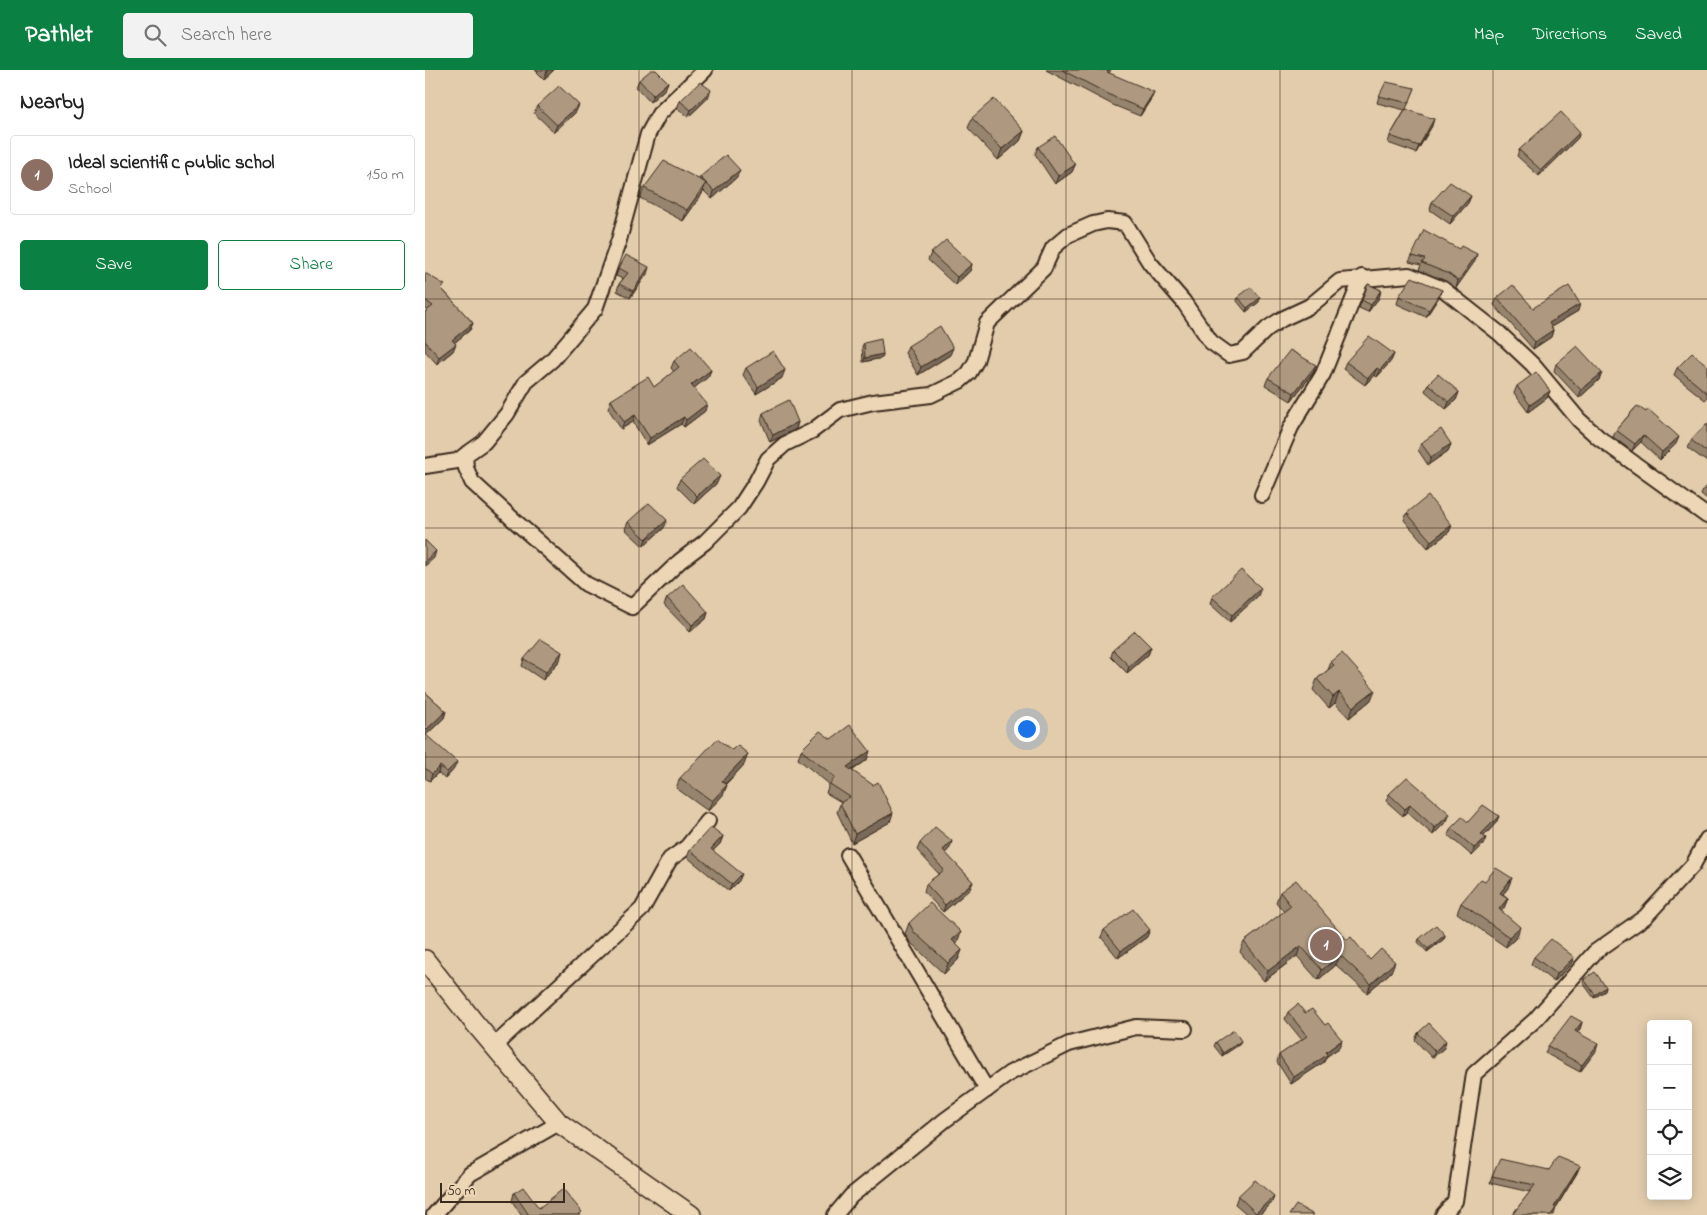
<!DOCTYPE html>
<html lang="en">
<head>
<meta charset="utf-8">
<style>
	:root { --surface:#fff; --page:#f2f2f2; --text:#222; --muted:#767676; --line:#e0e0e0; --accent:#0b8043 }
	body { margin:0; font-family:"Indie Flower",sans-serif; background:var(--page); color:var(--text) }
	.controls { position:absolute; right:15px; bottom:15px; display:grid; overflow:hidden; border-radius:5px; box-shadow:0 2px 12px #0003 }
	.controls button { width:45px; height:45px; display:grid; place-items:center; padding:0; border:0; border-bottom:1px solid var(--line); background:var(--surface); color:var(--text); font:25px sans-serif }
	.scale { position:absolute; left:15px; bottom:12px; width:125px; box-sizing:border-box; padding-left:5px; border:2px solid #3b2a1e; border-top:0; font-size:14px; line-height:18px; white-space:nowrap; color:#3b2a1e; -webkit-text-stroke:4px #edd6b5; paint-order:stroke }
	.you { position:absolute; left:601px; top:658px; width:18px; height:18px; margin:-12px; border:4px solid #fff; border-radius:50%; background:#1a73e8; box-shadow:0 0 0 8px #1a73e833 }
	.badge { display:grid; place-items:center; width:32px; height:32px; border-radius:50%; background:var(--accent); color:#fff; font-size:16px; font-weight:700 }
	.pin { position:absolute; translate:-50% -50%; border:2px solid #fff; box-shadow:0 1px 5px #0006 }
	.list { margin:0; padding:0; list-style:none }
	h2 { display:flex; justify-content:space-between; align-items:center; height:65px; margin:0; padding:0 20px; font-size:21px }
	h2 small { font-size:16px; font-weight:400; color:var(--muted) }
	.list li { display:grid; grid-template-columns:32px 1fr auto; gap:15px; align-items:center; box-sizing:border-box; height:80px; margin:0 10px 10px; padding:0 10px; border:1px solid var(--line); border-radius:5px }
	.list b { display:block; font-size:19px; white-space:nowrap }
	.list p { margin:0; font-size:16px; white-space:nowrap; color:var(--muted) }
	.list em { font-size:16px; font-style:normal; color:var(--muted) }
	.actions { display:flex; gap:10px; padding:15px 20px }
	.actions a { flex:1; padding:11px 0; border:1px solid var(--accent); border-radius:5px; text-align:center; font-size:18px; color:var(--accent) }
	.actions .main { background:var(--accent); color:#fff }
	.icon { flex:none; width:28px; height:28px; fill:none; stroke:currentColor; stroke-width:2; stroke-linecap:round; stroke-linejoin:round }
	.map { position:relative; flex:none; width:1282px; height:1145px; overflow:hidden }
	header { display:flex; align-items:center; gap:30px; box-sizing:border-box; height:70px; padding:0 25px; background:var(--accent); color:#fff }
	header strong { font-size:24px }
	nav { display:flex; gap:28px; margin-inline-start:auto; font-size:18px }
	.search { width:350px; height:45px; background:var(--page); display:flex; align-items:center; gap:12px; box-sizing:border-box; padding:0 18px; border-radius:5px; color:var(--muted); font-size:19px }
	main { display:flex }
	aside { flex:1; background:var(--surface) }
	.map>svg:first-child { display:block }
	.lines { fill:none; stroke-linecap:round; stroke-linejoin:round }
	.street-casing { stroke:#3b2a1e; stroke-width:18 }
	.secondary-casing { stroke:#3b2a1e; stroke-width:22 }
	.street { stroke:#edd6b5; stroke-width:14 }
	.secondary { stroke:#edd6b5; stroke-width:19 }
	.wall { fill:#96846e; stroke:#3b2a1e }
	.shaded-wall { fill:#7a6b5a; stroke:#3b2a1e }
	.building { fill:#ae9980; stroke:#3b2a1e }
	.grid { fill:none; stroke:#3b2a1e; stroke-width:1; stroke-opacity:0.55 }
</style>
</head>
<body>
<header>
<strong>Pathlet</strong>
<div class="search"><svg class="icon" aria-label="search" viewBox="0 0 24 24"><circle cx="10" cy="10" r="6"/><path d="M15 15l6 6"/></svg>Search here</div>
<nav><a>Map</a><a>Directions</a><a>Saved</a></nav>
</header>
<main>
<aside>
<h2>Nearby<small></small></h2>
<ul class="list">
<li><span class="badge" style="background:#8d6e63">1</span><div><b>Ideal scientific public schol</b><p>School</p></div><em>150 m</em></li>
</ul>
<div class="actions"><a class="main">Save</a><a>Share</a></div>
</aside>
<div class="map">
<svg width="1282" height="1145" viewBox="0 0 1282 1145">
	<rect width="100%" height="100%" fill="#e2ccac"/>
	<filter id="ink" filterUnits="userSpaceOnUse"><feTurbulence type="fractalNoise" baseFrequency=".02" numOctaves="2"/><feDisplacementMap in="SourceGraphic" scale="10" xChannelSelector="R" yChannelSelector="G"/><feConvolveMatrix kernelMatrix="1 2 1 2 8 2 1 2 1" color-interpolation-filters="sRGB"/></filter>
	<g filter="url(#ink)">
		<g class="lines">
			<!-- street casing -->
			<g class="street-casing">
				<g id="street">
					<polyline points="40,385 41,398 47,412 91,452 161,514 207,537 255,491 280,472 314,438 331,412 343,389 360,374 387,361 415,340 448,332 506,325 535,311 544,303 551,291 562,253 619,198 628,178 643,165 668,154 682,151 700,153 725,193 758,231 786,272 804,285 818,282 843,258 857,249 885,236 915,211 984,205 1018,219 1074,263 1108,295 1154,350 1174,368 1282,446"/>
					<polyline points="0,396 32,391 59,372 82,344 101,312 127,290 170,239 194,170 223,64 234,44 280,0"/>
					<polyline points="837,425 866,357 898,304 937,207"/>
					<polyline points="423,785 562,1020"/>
					<polyline points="69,976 217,839 245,789 262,777 283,751"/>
					<polyline points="9,1145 45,1104 134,1053"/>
					<polyline points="410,1145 426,1126 520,1050 585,1003 644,974 711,957 760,959"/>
					<polyline points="1018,1145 1030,1131 1049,1004 1110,950 1170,882 1220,847 1268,795 1282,769"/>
				</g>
			</g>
			<!-- secondary casing -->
			<g class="secondary-casing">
				<polyline id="secondary" points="0,890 48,951 134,1053 266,1145"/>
			</g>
			<!-- street -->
			<use href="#street" class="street"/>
			<!-- secondary -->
			<use href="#secondary" class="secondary"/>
		</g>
		<!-- wall -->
		<g class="wall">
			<polygon points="110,0 129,0 119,9"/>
			<polygon points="621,0 686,0 684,3 726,29 715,46 688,35"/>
			<polygon points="214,10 243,12 240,19 225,32 211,17"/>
			<polygon points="990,18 981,39 1007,56 991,83 963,73 965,66 980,40 952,33 954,26"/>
			<polygon points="283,28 263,47 252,38 255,31"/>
			<polygon points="112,36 151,42 129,62 109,43"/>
			<polygon points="547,48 599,61 595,71 573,90 543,58"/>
			<polygon points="1153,68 1114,106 1092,86 1094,80"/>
			<polygon points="613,77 650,95 647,102 630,114 610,84"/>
			<polygon points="275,107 312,107 287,129 278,120 277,124 258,151 215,128 219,118 274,110"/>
			<polygon points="1046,126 1043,133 1025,154 1005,140 1007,132"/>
			<polygon points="506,183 547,194 545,201 530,215 503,190"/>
			<polygon points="987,186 1050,191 1031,218 1021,211 994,200 996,195 984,192"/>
			<polygon points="194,198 222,204 205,228 192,221 194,214 198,209 191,206"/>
			<polygon points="0,203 18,220 48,253 45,260 29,273 28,281 12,294 0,281 0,242 2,240 0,239"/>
			<polygon points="943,214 956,220 954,228 943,242 934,238"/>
			<polygon points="1017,220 1014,227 1001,247 972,234 974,226"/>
			<polygon points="813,227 834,232 821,242 812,231"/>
			<polygon points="1072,228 1108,238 1153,241 1126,257 1128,260 1126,267 1108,279 1069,235"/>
			<polygon points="439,273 458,284 457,288 438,292 437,276"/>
			<polygon points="483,276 525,285 493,305 480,283"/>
			<polygon points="969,284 966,291 952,307 949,305 940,315 918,299 921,292"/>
			<polygon points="249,291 286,300 283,307 269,318 280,341 259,357 256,354 222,375 208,352 196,359 183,338 186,330 229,317 249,302 246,298"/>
			<polygon points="1131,294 1177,303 1174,310 1154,328 1129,301"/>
			<polygon points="891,295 888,303 866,331 840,315 843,308"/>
			<polygon points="1282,295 1282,328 1280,330 1249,305 1252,298"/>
			<polygon points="321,298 357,308 331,324 318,305"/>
			<polygon points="1003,314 1034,322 1031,330 1021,339 1000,321"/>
			<polygon points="1092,316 1125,321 1122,328 1103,342 1089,323"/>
			<polygon points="1212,336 1251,374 1235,390 1216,372 1207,381 1188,367 1191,360"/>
			<polygon points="338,343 373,352 371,359 345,372 336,350"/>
			<polygon points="1282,353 1282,392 1263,378 1266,370"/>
			<polygon points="996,373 1026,374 1023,381 1003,395 993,380"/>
			<polygon points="255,409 292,413 269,434 252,417"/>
			<polygon points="1282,415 1282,430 1276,425 1279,418"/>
			<polygon points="982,443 1027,455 1024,462 1003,478 979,450"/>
			<polygon points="203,452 239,458 218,476 200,459"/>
			<polygon points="833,526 805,552 785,534 787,527"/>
			<polygon points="242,528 283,542 281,549 265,562 239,535"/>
			<polygon points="726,577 723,585 702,603 686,587 688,580"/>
			<polygon points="99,589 135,590 118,610 97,596"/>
			<polygon points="906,592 946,630 924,648 910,633 904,638 888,620 892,609 903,600"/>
			<polygon points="0,622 21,641 19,648 1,665 29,699 20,709 13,703 5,711 0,708"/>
			<polygon points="406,669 442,690 427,701 465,752 427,773 412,742 416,732 401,723 404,714 373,689 376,680"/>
			<polygon points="319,695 301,714 302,715 298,725 283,741 251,718 255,708"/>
			<polygon points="964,724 1022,751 1008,765 982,742 978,746 961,731"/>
			<polygon points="1074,746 1071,753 1059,766 1058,775 1047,786 1023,765 1026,758 1043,752"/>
			<polygon points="298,766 295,774 288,781 314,811 304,821 262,787 265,780"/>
			<polygon points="495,773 525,778 520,783 548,812 545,819 518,842 499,822 501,814 514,804 492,780"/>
			<polygon points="1060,811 1083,818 1078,824 1083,828 1079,838 1076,841 1092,867 1081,877 1032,843 1036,833"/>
			<polygon points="855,822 922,870 945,890 966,902 942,923 911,895 893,910 872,886 839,911 815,882 819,872 859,842 851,832"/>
			<polygon points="484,853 532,873 531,874 537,880 533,890 519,904 485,872 480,864"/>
			<polygon points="679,860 722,867 693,888 676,867"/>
			<polygon points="1020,865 1019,869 1002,882 993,872 994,869"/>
			<polygon points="1109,887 1149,887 1146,894 1129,912 1106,894"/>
			<polygon points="1159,909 1181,917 1180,921 1169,928 1158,913"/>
			<polygon points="863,942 880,943 900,955 917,970 914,978 901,987 899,992 866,1014 852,992 854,985 877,970 860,949"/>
			<polygon points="1157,952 1155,959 1152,962 1171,981 1155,1002 1120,983 1123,976"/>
			<polygon points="993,963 1019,978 1007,988 990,970"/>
			<polygon points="791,972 815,974 797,986 789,976"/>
			<polygon points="1124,1100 1152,1103 1131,1138 1129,1145 1087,1145 1105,1122 1065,1113 1067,1106"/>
			<polygon points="89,1123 114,1138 156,1145 96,1145 87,1131"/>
			<polygon points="813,1126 849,1127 846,1134 834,1145 823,1145 810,1134"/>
		</g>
		<!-- shaded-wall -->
		<g class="shaded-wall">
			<polygon points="123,0 129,0 119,9 122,1"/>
			<polygon points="243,12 240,19 225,32 228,25"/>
			<polygon points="286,20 283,28 263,47 266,40"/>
			<polygon points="729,22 726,29 715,46 718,39"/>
			<polygon points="154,35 151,42 129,62 132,55"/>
			<polygon points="1009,49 1007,56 991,83 994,76"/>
			<polygon points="599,61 595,71 573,90 577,79"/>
			<polygon points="1155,62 1153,68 1114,106 1116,100"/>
			<polygon points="650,95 647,102 630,114 633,106"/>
			<polygon points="315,100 312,107 287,129 289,121"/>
			<polygon points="281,113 277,124 258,151 262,140"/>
			<polygon points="1046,126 1043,133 1025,154 1028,146"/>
			<polygon points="1052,184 1050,191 1031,218 1033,211"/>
			<polygon points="547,194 545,201 530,215 532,207"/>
			<polygon points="224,197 222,204 205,228 208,221"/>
			<polygon points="956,220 954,228 943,242 946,235"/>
			<polygon points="1017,220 1014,227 1001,247 1004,240"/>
			<polygon points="835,228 834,232 821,242 822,238"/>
			<polygon points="1155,234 1153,241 1121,260 1124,253"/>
			<polygon points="48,253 45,260 24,277 27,270"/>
			<polygon points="1128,260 1126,267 1108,279 1110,272"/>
			<polygon points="31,274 28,281 12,294 14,287"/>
			<polygon points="528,278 525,285 493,305 496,297"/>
			<polygon points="458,284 457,288 438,292 440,288"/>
			<polygon points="969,284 966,291 952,307 955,300"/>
			<polygon points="891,295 888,303 866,331 869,323"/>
			<polygon points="952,298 949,305 940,315 943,308"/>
			<polygon points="286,300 283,307 264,322 266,315"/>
			<polygon points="360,300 357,308 331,324 333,317"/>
			<polygon points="1177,303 1174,310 1154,328 1156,320"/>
			<polygon points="1125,321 1122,328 1103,342 1105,335"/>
			<polygon points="1034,322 1031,330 1021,339 1024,332"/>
			<polygon points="282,334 280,341 259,357 261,350"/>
			<polygon points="210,345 208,352 196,359 199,352"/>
			<polygon points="259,347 256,354 222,375 225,368"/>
			<polygon points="373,352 371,359 345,372 348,365"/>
			<polygon points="1218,365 1216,372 1207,381 1210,374"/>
			<polygon points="1254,367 1251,374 1235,390 1237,382"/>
			<polygon points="1026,374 1023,381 1003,395 1006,387"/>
			<polygon points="295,406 292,413 269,434 272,426"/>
			<polygon points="242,450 239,458 218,476 221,469"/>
			<polygon points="1027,455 1024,462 1003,478 1006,471"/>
			<polygon points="11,481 9,488 0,496 0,491"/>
			<polygon points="836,518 833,526 805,552 807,545"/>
			<polygon points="283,542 281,549 265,562 267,555"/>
			<polygon points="726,577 723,585 702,603 704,596"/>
			<polygon points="137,582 135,590 118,610 121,602"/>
			<polygon points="950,620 946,630 924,648 928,637"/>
			<polygon points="914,622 910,633 904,638 908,627"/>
			<polygon points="21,641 19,648 0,666 0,661"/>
			<polygon points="445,681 442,690 418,706 422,697"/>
			<polygon points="323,684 319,695 293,721 297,711"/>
			<polygon points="32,692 29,699 20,709 22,702"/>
			<polygon points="15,696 13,703 5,711 7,704"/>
			<polygon points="302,715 298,725 283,741 287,731"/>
			<polygon points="985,735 982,742 978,746 980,739"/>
			<polygon points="468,743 465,752 427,773 430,764"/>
			<polygon points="1025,744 1022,751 1008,765 1010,758"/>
			<polygon points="1074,746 1071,753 1054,771 1056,764"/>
			<polygon points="298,766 295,774 283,786 286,779"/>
			<polygon points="1061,768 1058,775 1047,786 1049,778"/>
			<polygon points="527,771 525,778 516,788 518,780"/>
			<polygon points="317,804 314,811 304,821 307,814"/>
			<polygon points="1087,808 1083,818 1071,833 1075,823"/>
			<polygon points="548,812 545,819 518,842 520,835"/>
			<polygon points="1083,828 1079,838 1070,849 1074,839"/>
			<polygon points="1095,857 1092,867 1081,877 1084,867"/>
			<polygon points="725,860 722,867 693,888 696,881"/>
			<polygon points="536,862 532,873 523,881 527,870"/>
			<polygon points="1020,865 1019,869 1002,882 1003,879"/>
			<polygon points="876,876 872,886 839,911 843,901"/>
			<polygon points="537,880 533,890 519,904 523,893"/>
			<polygon points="915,885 911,895 893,910 897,900"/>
			<polygon points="1149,887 1146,894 1129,912 1132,904"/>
			<polygon points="970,892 966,902 942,923 946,914"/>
			<polygon points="1181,917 1180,921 1169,928 1170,925"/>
			<polygon points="1157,952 1155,959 1148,968 1150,961"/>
			<polygon points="917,970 914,978 901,987 899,992 866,1014 869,1007"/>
			<polygon points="816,971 815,974 797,986 798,983"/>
			<polygon points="1021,971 1019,978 1007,988 1010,981"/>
			<polygon points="1173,974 1171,981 1155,1002 1157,995"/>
			<polygon points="1155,1096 1152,1103 1127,1144 1129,1137"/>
			<polygon points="849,1126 846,1134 834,1145 830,1145 831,1143"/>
		</g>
		<!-- building -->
		<g class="building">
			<polygon points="226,0 231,0 243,12 228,25 214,10"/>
			<polygon points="637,0 684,0 682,2 729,22 718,39 691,28"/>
			<polygon points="275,12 286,20 266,40 255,31"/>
			<polygon points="961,12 990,18 984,33 954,26"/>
			<polygon points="134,16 154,35 132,55 112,36"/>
			<polygon points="569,29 599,61 577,79 547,48"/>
			<polygon points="981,39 1009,49 994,76 965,66"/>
			<polygon points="1136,42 1155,62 1116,100 1094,80"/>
			<polygon points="630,66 650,95 633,106 613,77"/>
			<polygon points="301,85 315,100 289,121 275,107"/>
			<polygon points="239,91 281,113 262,140 219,118"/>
			<polygon points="1025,112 1046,126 1028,146 1007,132"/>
			<polygon points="999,160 1034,179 1036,176 1052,184 1033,211 1024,204 997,193 1000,189 987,186"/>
			<polygon points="521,170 547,194 532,207 506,183"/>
			<polygon points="201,185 224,197 208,221 194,214 203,203 194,198"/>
			<polygon points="0,203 20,215 16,218 48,253 27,270 31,274 14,287 0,271 0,242 8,236 0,230"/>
			<polygon points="987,207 1017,220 1004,240 974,226"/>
			<polygon points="943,214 956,220 946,235 937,230"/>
			<polygon points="1088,215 1108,238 1144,216 1155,234 1124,253 1128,260 1110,272 1072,228"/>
			<polygon points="826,217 835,228 822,238 813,227"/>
			<polygon points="515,256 528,278 496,297 483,276"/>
			<polygon points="944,266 969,284 955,300 952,298 943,308 921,292"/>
			<polygon points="456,269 458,284 440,288 439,273"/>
			<polygon points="1152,276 1177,303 1156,320 1131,294"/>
			<polygon points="266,277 286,300 266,315 282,334 261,350 259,347 225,368 210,345 199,352 186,330 223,307 229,317 254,297 249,291"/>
			<polygon points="865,280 891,295 869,323 843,308"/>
			<polygon points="348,281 360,300 333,317 321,298"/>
			<polygon points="1267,283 1282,295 1282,323 1252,298"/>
			<polygon points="1111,302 1125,321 1105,335 1092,316"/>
			<polygon points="1013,304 1034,322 1024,332 1003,314"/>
			<polygon points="364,330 373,352 348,365 338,343"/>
			<polygon points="1212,336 1221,342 1223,339 1254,367 1237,382 1218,365 1210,374 1191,360"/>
			<polygon points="1282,353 1282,382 1266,370"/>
			<polygon points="1016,359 1026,374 1006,387 996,373"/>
			<polygon points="278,389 295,406 272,426 255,409"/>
			<polygon points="1282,415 1282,421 1279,418"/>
			<polygon points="1003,426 1027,455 1006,471 982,443"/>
			<polygon points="224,433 242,450 221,469 203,452"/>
			<polygon points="0,470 11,481 0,491"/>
			<polygon points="816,500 836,518 807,545 787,527"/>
			<polygon points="258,514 283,542 267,555 242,528"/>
			<polygon points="710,561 726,577 704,596 688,580"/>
			<polygon points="116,569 137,582 121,602 99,589"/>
			<polygon points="917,583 950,620 928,637 914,622 908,627 892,609 909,595 906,592"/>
			<polygon points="0,622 21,641 0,661"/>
			<polygon points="425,655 445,681 422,697 448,715 453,712 468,743 430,764 415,733 425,727 405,714 410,707 376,680 395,661 406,669"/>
			<polygon points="0,664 32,692 22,702 15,696 7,704 0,698"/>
			<polygon points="292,669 307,680 312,675 323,684 297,711 302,715 287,731 255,708"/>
			<polygon points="982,707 1025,744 1010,758 985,735 980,739 964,724"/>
			<polygon points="1058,735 1074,746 1056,764 1061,768 1049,778 1026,758 1037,747 1043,752"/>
			<polygon points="286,757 298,766 286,779 317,804 307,814 265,780"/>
			<polygon points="510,757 527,771 518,780 548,812 520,835 501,814 519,800 495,773"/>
			<polygon points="1071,798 1087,808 1075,823 1083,828 1074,839 1095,857 1084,867 1036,833 1056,809 1060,811"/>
			<polygon points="871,810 922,870 926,867 945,890 956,879 970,892 946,914 915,885 897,900 876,876 843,901 819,872 866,836 855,822"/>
			<polygon points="505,833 536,862 527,870 537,880 523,893 489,862 484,853"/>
			<polygon points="708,839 725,860 696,881 679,860"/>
			<polygon points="1011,855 1020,865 1003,879 994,869"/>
			<polygon points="1126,869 1149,887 1132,904 1109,887"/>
			<polygon points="1170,902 1181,917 1170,925 1159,909"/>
			<polygon points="873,934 880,943 887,939 900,955 903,953 917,970 901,982 902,985 869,1007 854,985 882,966 863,942"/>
			<polygon points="1146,946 1157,952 1150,961 1173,974 1157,995 1123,976"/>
			<polygon points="1004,953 1021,971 1010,981 993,963"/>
			<polygon points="809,960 816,971 798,983 791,972"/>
			<polygon points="1133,1087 1155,1096 1129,1137 1131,1138 1126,1145 1087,1145 1110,1115 1067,1106 1075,1089 1124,1100"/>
			<polygon points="830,1110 849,1126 831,1143 813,1126"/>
			<polygon points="98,1117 114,1138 138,1119 157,1142 153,1145 104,1145 89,1123"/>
			<polygon points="871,1135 889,1145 864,1145"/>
		</g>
	</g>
	<!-- grid -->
	<path class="grid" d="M214 0V1145M427 0V1145M641 0V1145M855 0V1145M1068 0V1145M0 229H1282M0 458H1282M0 687H1282M0 916H1282"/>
</svg>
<div class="controls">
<button>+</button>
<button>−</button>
<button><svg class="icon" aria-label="locate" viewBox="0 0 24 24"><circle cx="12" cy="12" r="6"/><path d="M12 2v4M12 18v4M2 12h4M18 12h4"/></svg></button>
<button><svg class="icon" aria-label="layers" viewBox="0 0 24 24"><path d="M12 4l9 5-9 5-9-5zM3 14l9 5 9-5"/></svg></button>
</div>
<div class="scale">50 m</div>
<div class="you"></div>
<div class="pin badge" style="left:901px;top:875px;background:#8d6e63">1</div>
</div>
</main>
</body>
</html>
